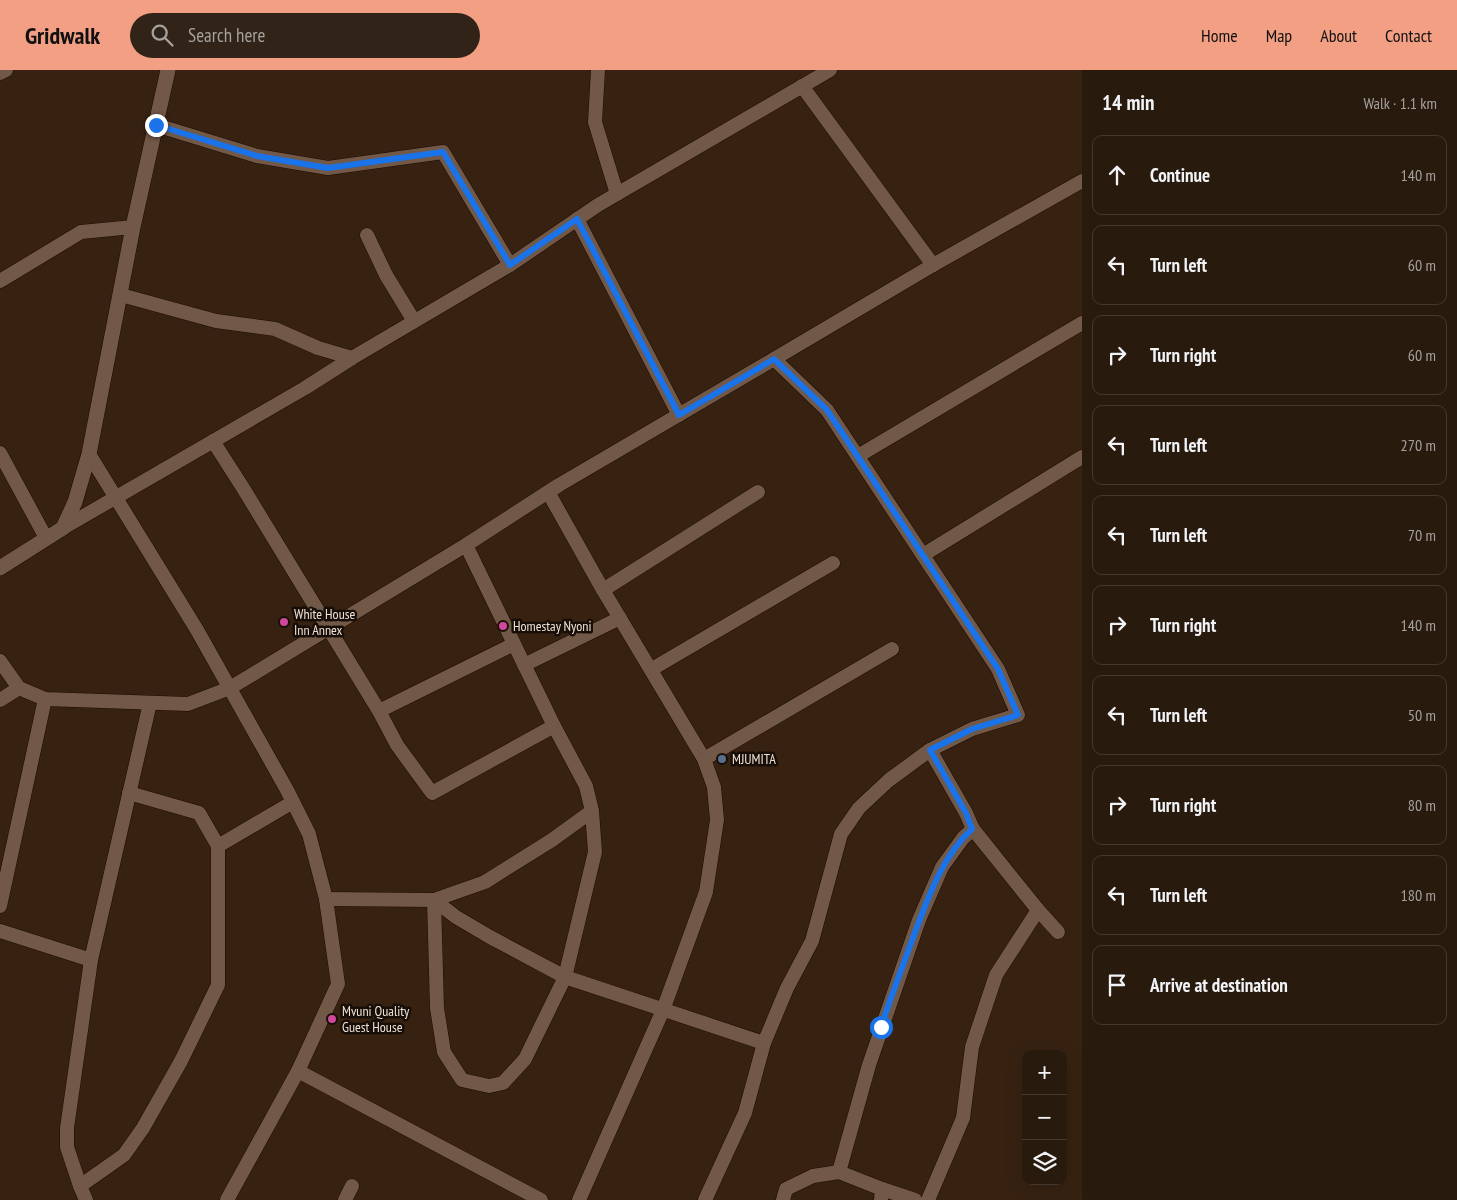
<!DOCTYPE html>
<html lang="en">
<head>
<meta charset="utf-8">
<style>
	:root { --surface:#291a0e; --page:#312317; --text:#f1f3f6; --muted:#a5a19e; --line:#45382e; --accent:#f39f83 }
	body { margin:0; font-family:"PT Sans Narrow",sans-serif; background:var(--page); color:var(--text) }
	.controls { position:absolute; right:15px; bottom:15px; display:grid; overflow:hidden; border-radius:10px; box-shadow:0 5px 20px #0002 }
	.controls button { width:45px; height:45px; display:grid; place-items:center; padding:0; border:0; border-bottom:1px solid var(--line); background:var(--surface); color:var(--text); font:25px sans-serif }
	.stop { position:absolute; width:15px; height:15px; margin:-11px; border:4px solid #1a73e8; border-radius:50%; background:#fff }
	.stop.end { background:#1a73e8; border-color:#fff; box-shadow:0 1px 5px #0008 }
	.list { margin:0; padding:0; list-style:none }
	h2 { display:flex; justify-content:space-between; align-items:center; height:65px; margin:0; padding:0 20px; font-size:21px }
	h2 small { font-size:16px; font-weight:400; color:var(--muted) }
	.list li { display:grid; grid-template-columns:32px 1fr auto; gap:15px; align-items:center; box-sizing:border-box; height:80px; margin:0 10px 10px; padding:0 10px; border:1px solid var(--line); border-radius:10px }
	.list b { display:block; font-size:19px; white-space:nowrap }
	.list em { font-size:16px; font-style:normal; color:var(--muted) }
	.icon { flex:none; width:28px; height:28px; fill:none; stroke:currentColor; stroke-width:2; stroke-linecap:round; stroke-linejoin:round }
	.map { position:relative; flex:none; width:1082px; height:1130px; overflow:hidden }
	header { display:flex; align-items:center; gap:30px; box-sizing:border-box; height:70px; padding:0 25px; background:var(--accent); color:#111 }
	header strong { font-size:24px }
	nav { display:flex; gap:28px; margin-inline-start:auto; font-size:18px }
	.search { width:350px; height:45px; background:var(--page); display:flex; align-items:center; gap:12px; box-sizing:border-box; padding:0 18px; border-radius:28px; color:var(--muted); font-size:19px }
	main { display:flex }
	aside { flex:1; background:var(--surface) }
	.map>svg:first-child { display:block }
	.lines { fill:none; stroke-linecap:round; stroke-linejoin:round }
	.street-casing { stroke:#1d0a00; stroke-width:15 }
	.secondary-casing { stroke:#1d0a00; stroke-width:16 }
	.street { stroke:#715847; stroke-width:14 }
	.secondary { stroke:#715847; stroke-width:15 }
	.route { stroke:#1a73e8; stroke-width:6 }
	.hotel-dot { fill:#d1479c; stroke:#170e07; stroke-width:2 }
	.service-dot { fill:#5c6f8a; stroke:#170e07; stroke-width:2 }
	.labels { text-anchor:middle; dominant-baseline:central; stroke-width:5; stroke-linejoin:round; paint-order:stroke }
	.poi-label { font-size:14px; fill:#f0e1d8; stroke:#170e07; text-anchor:start }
</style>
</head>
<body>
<header>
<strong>Gridwalk</strong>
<div class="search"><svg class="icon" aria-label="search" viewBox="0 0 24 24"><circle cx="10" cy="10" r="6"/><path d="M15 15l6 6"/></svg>Search here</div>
<nav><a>Home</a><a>Map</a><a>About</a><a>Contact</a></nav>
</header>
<main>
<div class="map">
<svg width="1082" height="1130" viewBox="0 0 1082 1130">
	<rect width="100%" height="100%" fill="#372212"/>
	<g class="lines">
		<!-- street casing -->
		<g class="street-casing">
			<g id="street">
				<polyline points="598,0 595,52 617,124"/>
				<polyline points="0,3 6,0"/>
				<polyline points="802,16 933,195"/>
				<polyline points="156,55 257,86 328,98 443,82 510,195"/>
				<polyline points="577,149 679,345"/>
				<polyline points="367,165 386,205 414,251"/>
				<polyline points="0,211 81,162 133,157"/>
				<polyline points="121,225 216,251 275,259 318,278 352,288"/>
				<polyline points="774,289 933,195 1082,111"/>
				<polyline points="213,371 243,418 379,641 397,675 432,723 554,656"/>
				<polyline points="0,383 46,468"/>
				<polyline points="89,384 197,560 287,720 309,764 326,829 338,914 298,1001 227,1130"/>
				<polyline points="858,386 1082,253"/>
				<polyline points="548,422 603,520 704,689 714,717 717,750 706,822 663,940 579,1130"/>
				<polyline points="63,458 305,318 352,288 510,195 598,135 830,0"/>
				<polyline points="923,485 1082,387"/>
				<polyline points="603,520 758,422"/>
				<polyline points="0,591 19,618 45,629 188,634 230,618 466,475 559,415 774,289 827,340 998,599 1018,645 972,659 930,680 889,710 859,738 841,764 812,871 787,918 764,973 745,1043 705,1130"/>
				<polyline points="524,595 620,548"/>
				<polyline points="652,599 833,493"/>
				<polyline points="0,630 19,618"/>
				<polyline points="379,641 514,574"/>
				<polyline points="704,689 892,579"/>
				<polyline points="973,759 1038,840 1058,862"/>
				<polyline points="218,776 293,732"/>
				<polyline points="326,829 434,830 485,812 552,770 592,741"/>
				<polyline points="434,830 437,938 444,982 462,1010 489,1016 503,1013 525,989 565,907 595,782 592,741 586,716 554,656 466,475"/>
				<polyline points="434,830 456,847 490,867 565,907 764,973"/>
				<polyline points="0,836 45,629"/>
				<polyline points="0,861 91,890"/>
				<polyline points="298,1001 541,1130"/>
				<polyline points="80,1116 124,1085 143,1058 181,991 218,915 218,776 199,743 129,723"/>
				<polyline points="882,1119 915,1130"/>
				<polyline points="86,1130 80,1116 67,1077 67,1058 91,890 150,633"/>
				<polyline points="345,1130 352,1116"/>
				<polyline points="783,1130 786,1119 813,1106 839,1102"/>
				<polyline points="881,1130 882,1119 839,1102 869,995 919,850 942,797 963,768 973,759 966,743 930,680"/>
				<polyline points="928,1130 963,1048 972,977 996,905 1038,840"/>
			</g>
		</g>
		<!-- secondary casing -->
		<g class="secondary-casing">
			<polyline id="secondary" points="0,498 63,458 75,432 89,384 133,157 168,0"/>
		</g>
		<!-- street -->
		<use href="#street" class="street"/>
		<!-- secondary -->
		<use href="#secondary" class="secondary"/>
	</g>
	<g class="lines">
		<!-- route -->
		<path class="route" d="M156 55 257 86 328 98 443 82 510 195 577 149 679 345 774 289 827 340 998 599 1018 645 972 659 930 680 966 743 972 759C940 788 926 834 911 873 901 901 890 929 881 957"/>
	</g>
	<!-- markers -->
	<g class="hotel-dot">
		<circle cx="284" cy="552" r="5"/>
		<circle cx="503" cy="556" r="5"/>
		<circle cx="332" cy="949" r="5"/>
	</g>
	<circle class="service-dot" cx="722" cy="689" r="5"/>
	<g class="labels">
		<!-- poi labels -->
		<g class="poi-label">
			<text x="294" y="544">White House<tspan x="294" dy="16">Inn Annex</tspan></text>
			<text x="513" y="556">Homestay Nyoni</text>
			<text x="732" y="689">MJUMITA</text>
			<text x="342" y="941">Mvuni Quality<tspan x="342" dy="16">Guest House</tspan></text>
		</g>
	</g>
</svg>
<div class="controls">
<button>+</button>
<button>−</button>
<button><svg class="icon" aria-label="layers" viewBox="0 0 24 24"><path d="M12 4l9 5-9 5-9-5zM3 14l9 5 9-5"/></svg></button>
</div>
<div class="stop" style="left:881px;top:957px"></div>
<div class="stop end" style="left:156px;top:55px"></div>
</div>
<aside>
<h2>14 min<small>Walk · 1.1 km</small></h2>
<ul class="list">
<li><svg class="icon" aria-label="ahead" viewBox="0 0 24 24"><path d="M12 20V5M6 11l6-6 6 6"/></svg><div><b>Continue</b></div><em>140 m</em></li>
<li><svg class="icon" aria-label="left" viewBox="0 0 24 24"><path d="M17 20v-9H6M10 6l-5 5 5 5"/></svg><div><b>Turn left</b></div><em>60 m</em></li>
<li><svg class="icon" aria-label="right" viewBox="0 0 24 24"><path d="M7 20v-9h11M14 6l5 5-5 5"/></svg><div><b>Turn right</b></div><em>60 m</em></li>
<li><svg class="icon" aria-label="left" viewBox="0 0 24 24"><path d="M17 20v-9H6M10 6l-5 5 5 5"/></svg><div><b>Turn left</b></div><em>270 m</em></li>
<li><svg class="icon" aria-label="left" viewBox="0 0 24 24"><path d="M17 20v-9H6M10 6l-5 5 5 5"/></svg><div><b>Turn left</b></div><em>70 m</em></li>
<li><svg class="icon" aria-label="right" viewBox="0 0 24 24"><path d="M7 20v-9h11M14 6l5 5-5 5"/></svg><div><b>Turn right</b></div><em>140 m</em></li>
<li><svg class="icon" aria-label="left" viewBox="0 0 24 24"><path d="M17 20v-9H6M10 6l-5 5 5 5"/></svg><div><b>Turn left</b></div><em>50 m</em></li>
<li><svg class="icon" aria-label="right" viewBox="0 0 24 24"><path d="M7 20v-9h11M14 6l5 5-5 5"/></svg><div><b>Turn right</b></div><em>80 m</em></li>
<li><svg class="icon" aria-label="left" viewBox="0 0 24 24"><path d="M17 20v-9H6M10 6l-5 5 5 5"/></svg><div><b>Turn left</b></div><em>180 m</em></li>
<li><svg class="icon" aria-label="arrive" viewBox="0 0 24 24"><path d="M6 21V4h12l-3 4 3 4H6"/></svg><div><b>Arrive at destination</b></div></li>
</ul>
</aside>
</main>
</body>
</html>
